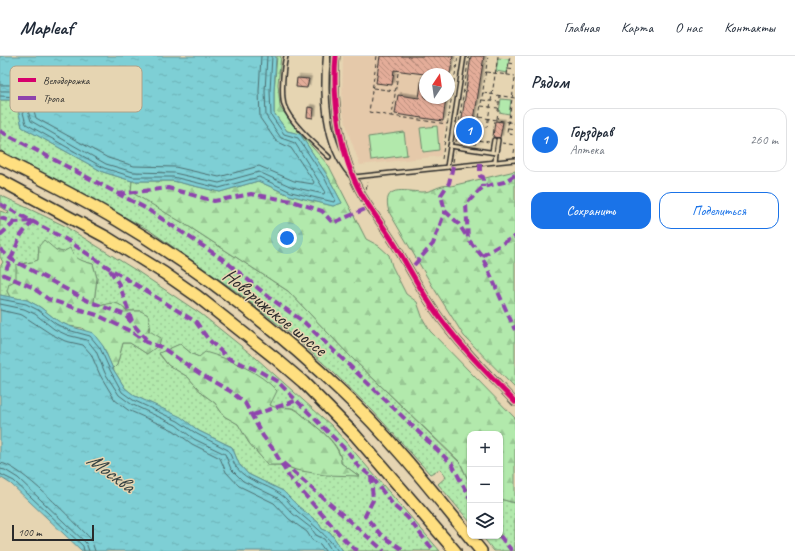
<!DOCTYPE html>
<html lang="ru">
<head>
<meta charset="utf-8">
<style>
	:root { --surface:#fff; --page:#f2f2f3; --text:#1f2937; --muted:#747a83; --line:#e0e1e3; --accent:#1a73e8 }
	body { margin:0; font-family:Caveat,sans-serif; background:var(--page); color:var(--text) }
	.controls { position:absolute; right:12px; bottom:12px; display:grid; overflow:hidden; border-radius:8px; box-shadow:0 1px 3px #0004 }
	.controls button { width:36px; height:36px; display:grid; place-items:center; padding:0; border:0; border-bottom:1px solid var(--line); background:var(--surface); color:var(--text); font:20px sans-serif }
	.compass { position:absolute; left:419px; top:12px; width:36px; height:36px; border-radius:50%; background:var(--surface); box-shadow:0 1px 3px #0004; rotate:13deg }
	.scale { position:absolute; left:12px; bottom:10px; width:82px; box-sizing:border-box; padding-left:4px; border:2px solid #2b2b2b; border-top:0; font-size:11px; line-height:14px; white-space:nowrap; color:#2b2b2b; -webkit-text-stroke:3px #e6d5b2; paint-order:stroke }
	.you { position:absolute; left:287px; top:182px; width:14px; height:14px; margin:-10px; border:3px solid #fff; border-radius:50%; background:#1a73e8; box-shadow:0 0 0 6px #1a73e833 }
	.badge { display:grid; place-items:center; width:26px; height:26px; border-radius:50%; background:var(--accent); color:#fff; font-size:13px; font-weight:700 }
	.pin { position:absolute; translate:-50% -50%; border:2px solid #fff; box-shadow:0 1px 4px #0006 }
	.list { margin:0; padding:0; list-style:none }
	h2 { display:flex; justify-content:space-between; align-items:center; height:52px; margin:0; padding:0 16px; font-size:17px }
	h2 small { font-size:13px; font-weight:400; color:var(--muted) }
	.list li { display:grid; grid-template-columns:26px 1fr auto; gap:12px; align-items:center; box-sizing:border-box; height:64px; margin:0 8px 8px; padding:0 8px; border:1px solid var(--line); border-radius:12px }
	.list b { display:block; font-size:15px; white-space:nowrap }
	.list p { margin:0; font-size:13px; white-space:nowrap; color:var(--muted) }
	.list em { font-size:13px; font-style:normal; color:var(--muted) }
	.actions { display:flex; gap:8px; padding:12px 16px }
	.actions a { flex:1; padding:9px 0; border:1px solid var(--accent); border-radius:12px; text-align:center; font-size:14px; color:var(--accent) }
	.actions .main { background:var(--accent); color:#fff }
	.icon { flex:none; width:22px; height:22px; fill:none; stroke:currentColor; stroke-width:2; stroke-linecap:round; stroke-linejoin:round }
	.map { position:relative; flex:none; width:515px; height:495px; overflow:hidden }
	header { display:flex; align-items:center; gap:24px; box-sizing:border-box; height:56px; padding:0 20px; background:var(--surface); border-bottom:1px solid var(--line) }
	header strong { font-size:19px }
	nav { display:flex; gap:22px; margin-inline-start:auto; font-size:14px }
	main { display:flex }
	aside { flex:1; background:var(--surface) }
	.map>svg:first-child { display:block }
	.built { fill:#e5c9aa }
	.grass { fill:url(#grass-dots); stroke:#6e8a6c; fill-rule:evenodd }
	.forest { fill:url(#forest-firs); stroke:#6e8a6c }
	.green { fill:#b2e9ac; stroke:#6e8a6c }
	.water { fill:url(#water-ripples); stroke:#5d8d91 }
	.lines { fill:none; stroke-linecap:round; stroke-linejoin:round }
	.shore { stroke:#4c6d6f; stroke-width:1 }
	.building { fill:url(#building-back-hatch); stroke:#2b2b2b; filter:url(#shadow) }
	.service-casing { stroke:#2b2b2b; stroke-width:6 }
	.minor-casing { stroke:#2b2b2b; stroke-width:9 }
	.motorway-casing { stroke:#2b2b2b; stroke-width:14 }
	.path { stroke:#2b2b2b; stroke-width:1; stroke-dasharray:4 3; stroke-linecap:butt }
	.service { stroke:#e6d5b2; stroke-width:3 }
	.minor { stroke:#e6d5b2; stroke-width:6 }
	.motorway { stroke:#ffdf80; stroke-width:11 }
	.quiet { stroke:#8e44ad; stroke-width:4; stroke-dasharray:8 4; stroke-linecap:butt }
	.cycleway-casing { stroke:#e6d5b2; stroke-width:8 }
	.cycleway { stroke:#d6006c; stroke-width:5 }
	.labels { text-anchor:middle; dominant-baseline:central; stroke-width:3; stroke-linejoin:round; paint-order:stroke }
	.street-label { font-size:20px; fill:#2b2b2b; stroke:#e6d5b2 }
	.water-label { font-size:21px; font-style:italic; fill:#374444; stroke:#e6d5b2 }
	.key { fill:#e6d5b2; stroke:#aea28a; stroke-width:1 }
	.key-label { font-size:11px; fill:#2b2b2b }
</style>
</head>
<body>
<header>
<strong>Mapleaf</strong>
<nav><a>Главная</a><a>Карта</a><a>О нас</a><a>Контакты</a></nav>
</header>
<main>
<div class="map">
<svg width="515" height="495" viewBox="0 0 515 495">
	<defs>
		<pattern id="grass-dots" width="8" height="8" patternUnits="userSpaceOnUse"><rect width="8" height="8" fill="#b2e9ac"/><path d="M2 2h.1M6 6h.1" fill="none" stroke="#99c894" stroke-width="1.8" stroke-linecap="round"/></pattern>
		<pattern id="forest-firs" width="22" height="20" patternUnits="userSpaceOnUse"><rect width="22" height="20" fill="#b2e9ac"/><path d="M5 1l3.5 6h-7zM16 11l3.5 6h-7z" fill="#99c894"/></pattern>
		<pattern id="water-ripples" width="26" height="14" patternUnits="userSpaceOnUse"><rect width="26" height="14" fill="#7ecfd5"/><path d="M2 4q2-2 4 0t4 0M15 11q2-2 4 0t4 0" fill="none" stroke="#6db2b7"/></pattern>
		<pattern id="building-back-hatch" width="6" height="6" patternUnits="userSpaceOnUse"><rect width="6" height="6" fill="#e4ad99"/><path d="M-1 5l2 2M0 0l6 6M5-1l2 2" fill="none" stroke="#b98d7d"/></pattern>
		<filter id="shadow"><feDropShadow dx="2.5" dy="-2.5" stdDeviation="0" flood-color="#0004"/></filter>
	</defs>
	<rect width="100%" height="100%" fill="#e6d5b2"/>
	<filter id="ink" filterUnits="userSpaceOnUse"><feTurbulence type="fractalNoise" baseFrequency=".025" numOctaves="2"/><feDisplacementMap in="SourceGraphic" scale="8" xChannelSelector="R" yChannelSelector="G"/><feConvolveMatrix kernelMatrix="1 2 1 2 8 2 1 2 1" color-interpolation-filters="sRGB"/></filter>
	<g filter="url(#ink)">
		<!-- built -->
		<polygon class="built" points="343,0 453,0 449,24 449,18 425,18 425,42 446,42 443,65 446,66 441,100 360,109 348,76 342,51"/>
		<!-- grass -->
		<g class="grass">
			<polygon points="0,44 16,44 22,71 103,116 132,125 132,136 188,170 288,235 351,301 460,407 470,428 470,466 438,428 446,421 440,413 430,418 372,354 333,316 293,280 237,236 149,174 0,94"/>
			<path d="M0 139 63 169 137 215 201 258 256 302 332 370 440 495H343L330 476 322 473 318 466 299 451 283 435 248 418 239 408 232 391 199 375 180 361 135 340 125 332 113 313 117 309 123 287H130L147 298 150 267 141 255H126C118 244 111 247 100 250L94 246 97 222 93 208 78 204 73 199 39 190 38 204 31 207H24L16 224 7 235 10 241 0 239V211L3 206 0 201V155L9 158 8 155 0 151ZM180 288 192 298 199 301 276 353C281 352 287 351 292 352 298 353 300 358 305 361 318 373 342 388 341 407L359 420 296 414 283 409H268L249 387 238 368 224 360 215 347 203 338 188 321 168 309 159 298Z"/>
			<polygon points="500,443 515,447 515,495 494,495 482,480 500,480"/>
		</g>
		<!-- forest -->
		<g class="forest">
			<polygon points="277,0 281,0 278,28 280,51 297,74 329,110 366,183 379,190 389,199 392,210 406,238 417,246 423,263 430,275 515,362 515,447 500,443 500,378 470,378 470,428 460,406 351,301 288,235 188,170 131,136 132,125 173,125 220,136 258,125 289,139 333,150 342,147 327,119 300,78 287,75 274,57 274,35"/>
			<path d="M515 115V332L464 280 433 231 389 156C381 128 404 135 421 136 432 137 440 127 451 130Z"/>
			<path d="M44 184 56 194 63 196 70 192C74 203 82 205 93 208L97 222 94 246 100 250C111 247 118 244 126 255H141L148 259 150 267 148 274 161 282 159 289 147 298 130 287H123L117 309 113 313 103 290 82 272 69 270 58 265 40 251 27 244 10 241 7 235 9 228 16 224V209C24 207 31 207 38 204L39 190Z"/>
			<path d="M180 288 192 298 199 301 205 296C230 303 260 316 277 335L270 349C278 354 285 350 294 353 299 355 301 359 306 362 319 373 341 389 341 407L359 420 325 419 296 414 283 409H268L249 387 238 368 224 360 215 347 203 338 188 321 168 309 159 297Z"/>
		</g>
		<!-- green -->
		<g class="green">
			<polygon points="498,2 509,3 507,17 496,15"/>
			<polygon points="501,43 511,44 509,58 499,56"/>
			<polygon points="437,70 439,94 423,96 420,72"/>
			<polygon points="404,76 407,99 371,104 368,81"/>
		</g>
		<!-- water -->
		<g class="water">
			<polygon points="0,0 276,0 274,35 274,57 287,75 300,78 327,119 342,147 333,150 289,139 258,125 220,136 173,125 132,125 103,116 22,71 16,44 0,44"/>
			<polygon points="0,239 27,244 40,251 58,265 69,270 93,277 103,290 113,313 125,332 135,340 181,361 199,375 232,391 239,408 248,418 283,435 299,451 318,466 322,473 330,476 343,495 82,495 11,428 0,421"/>
		</g>
		<g class="lines">
			<!-- shore -->
			<g class="shore">
				<path d="M0 29C33 28 28 34 36 62L108 102 134 110 175 111 219 121 259 110 294 125 313 128 314 126 291 92 276 85 260 62 259 35 261 0"/>
				<path d="M0 35C31 34 23 41 31 65L106 108 133 116 174 117 219 127 259 116 292 131 324 138 325 135 295 87 281 82 266 60 265 35 267 0"/>
				<polyline points="0,40 19,41 26,68 104,112 133,121 173,121 219,132 259,121 291,136 334,146 335,143 324,121 298,82 284,78 271,59 270,35 272,0"/>
				<path d="M0 243 26 248 38 254 56 268 68 274 90 280 100 292 110 314 122 336 133 344 178 365 197 378 228 394C231 399 233 406 236 411 247 426 265 427 280 438 287 442 291 450 297 455 313 469 326 478 338 495"/>
				<polyline points="0,248 24,253 35,258 54,273 67,279 87,284 96,295 105,317 119,339 131,348 176,369 194,383 225,398 231,413 243,425 278,442 293,458 311,472 316,479 324,483 332,495"/>
				<polyline points="0,254 22,259 51,278 65,285 83,289 91,298 100,319 115,344 128,354 173,374 192,388 220,402 226,416 239,430 274,447 289,463 307,476 312,484 320,488 325,495"/>
				<path d="M0 407C19 407 75 467 91 483L95 495"/>
				<polyline points="0,413 5,414 18,422 86,487 89,495"/>
				<polyline points="0,418 14,425 83,490 84,495"/>
			</g>
		</g>
		<!-- building -->
		<g class="building">
			<polygon points="380,0 453,0 450,18 424,18 394,14 392,29 376,27"/>
			<polygon points="471,0 484,0 472,77 460,76"/>
			<polygon points="422,21 425,21 425,42 446,42 443,65 395,58 398,39 419,42"/>
			<polygon points="297,22 309,23 307,32 296,31"/>
			<polygon points="308,51 314,52 313,62 307,61"/>
			<polygon points="495,65 503,66 500,82 493,81"/>
		</g>
		<g class="lines">
			<!-- service casing -->
			<g class="service-casing">
				<g id="service">
					<path d="M286 0C283 13 281 37 284 49 290 67 316 89 329 101"/>
					<polyline points="450,90 496,97 495,106"/>
					<polyline points="492,96 494,84"/>
					<polyline points="496,97 498,84"/>
					<polyline points="447,111 464,0"/>
					<polyline points="354,121 515,104"/>
				</g>
			</g>
			<!-- minor casing -->
			<g class="minor-casing">
				<g id="minor">
					<path d="M327 0C323 38 325 88 351 118"/>
					<path d="M336 0C332 43 340 101 362 139 373 157 386 174 397 192 409 212 420 233 433 252 457 287 486 316 515 346"/>
				</g>
			</g>
			<!-- motorway casing -->
			<g class="motorway-casing">
				<g id="motorway">
					<path d="M0 102C39 122 79 141 117 164 198 212 274 271 342 336 393 384 437 441 481 495"/>
					<polyline points="0,124 106,181 164,217 197,240 275,302 303,326 355,379 455,495"/>
				</g>
			</g>
			<!-- path -->
			<g class="path">
				<polyline points="377,0 369,56 391,60"/>
				<polyline points="509,7 515,8"/>
				<polyline points="508,13 515,14"/>
				<polyline points="486,16 515,20"/>
				<polyline points="398,17 392,60 447,68"/>
				<polyline points="507,19 510,0"/>
				<polyline points="515,23 507,76 509,78 515,79"/>
				<polyline points="373,32 395,35"/>
				<polyline points="483,37 515,42"/>
				<polyline points="482,44 499,46"/>
				<polyline points="481,50 498,52"/>
				<polyline points="479,61 515,67"/>
				<polyline points="497,63 500,40"/>
				<polyline points="478,71 487,71 498,0"/>
				<polyline points="508,72 515,73"/>
				<polyline points="458,81 489,86"/>
				<polyline points="456,86 469,0"/>
				<polyline points="502,87 515,89"/>
				<polyline points="475,89 488,0"/>
				<polyline points="514,97 515,91"/>
				<polyline points="442,103 458,0"/>
				<polyline points="453,106 455,95"/>
				<polyline points="366,133 368,126"/>
			</g>
			<!-- service -->
			<use href="#service" class="service"/>
			<!-- minor -->
			<use href="#minor" class="minor"/>
			<!-- motorway -->
			<use href="#motorway" class="motorway"/>
			<!-- quiet -->
			<g class="quiet">
				<polyline points="0,75 147,153 224,204 270,242 304,266 452,408 470,443"/>
				<polyline points="480,107 480,120 483,121 483,131"/>
				<polyline points="453,110 449,127 441,139 445,155 458,167 467,181"/>
				<polyline points="515,119 504,126 483,131 466,148 468,183 482,200 515,274"/>
				<polyline points="118,138 168,132 214,145 251,138 292,145 322,155 333,167 370,151"/>
				<polyline points="0,148 67,184 109,212 196,266 208,283 228,302 259,315 278,326 348,396 358,410 371,420 394,450 407,461 434,495"/>
				<polyline points="0,162 15,166 33,165"/>
				<polyline points="33,165 21,179 4,219 32,231 48,243 97,259 130,275 146,286 161,291 202,319 230,335 245,347 263,380 273,393 289,421 342,481 353,492 360,495"/>
				<polyline points="0,179 15,166"/>
				<polyline points="0,193 11,203 86,244 125,259 146,283"/>
				<polyline points="482,200 515,180"/>
				<polyline points="414,209 433,188 445,155"/>
				<polyline points="110,214 120,230 132,265"/>
				<polyline points="253,359 295,345"/>
				<polyline points="283,407 384,495"/>
				<polyline points="371,420 373,444 365,460 381,479 405,495"/>
				<polyline points="500,480 512,495"/>
			</g>
			<!-- cycleway casing -->
			<g class="cycleway-casing">
				<path id="cycleway" d="M336 0C332 43 340 101 362 139 373 157 386 174 397 192 409 212 420 233 433 252 457 287 486 316 515 346"/>
			</g>
			<!-- cycleway -->
			<use href="#cycleway" class="cycleway"/>
		</g>
	</g>
	<g class="labels">
		<!-- street labels -->
		<g class="street-label">
			<text transform="translate(275 256) rotate(39)">Новорижское шоссе</text>
		</g>
		<!-- water labels -->
		<g class="water-label">
			<text transform="translate(111 416) rotate(36)">Москва</text>
		</g>
	</g>
	<!-- legend -->
	<rect x="10" y="10" width="132" height="46" rx="6" class="key"/>
	<rect x="18" y="22" width="18" height="4" fill="#d6006c"/>
	<rect x="18" y="40" width="18" height="4" fill="#8e44ad"/>
	<g class="key-label">
		<text x="43" y="28">Велодорожка</text>
		<text x="43" y="46">Тропа</text>
	</g>
</svg>
<div class="controls">
<button>+</button>
<button>−</button>
<button><svg class="icon" aria-label="layers" viewBox="0 0 24 24"><path d="M12 4l9 5-9 5-9-5zM3 14l9 5 9-5"/></svg></button>
</div>
<svg class="compass" viewBox="-18 -18 36 36"><path d="M0-13l5 13h-10z" fill="#e53935"/><path d="M0 13l5-13h-10z" fill="#747a83"/></svg>
<div class="scale">100 m</div>
<div class="you"></div>
<div class="pin badge" style="left:469px;top:75px">1</div>
</div>
<aside>
<h2>Рядом<small></small></h2>
<ul class="list">
<li><span class="badge">1</span><div><b>Горздрав</b><p>Аптека</p></div><em>260 m</em></li>
</ul>
<div class="actions"><a class="main">Сохранить</a><a>Поделиться</a></div>
</aside>
</main>
</body>
</html>
